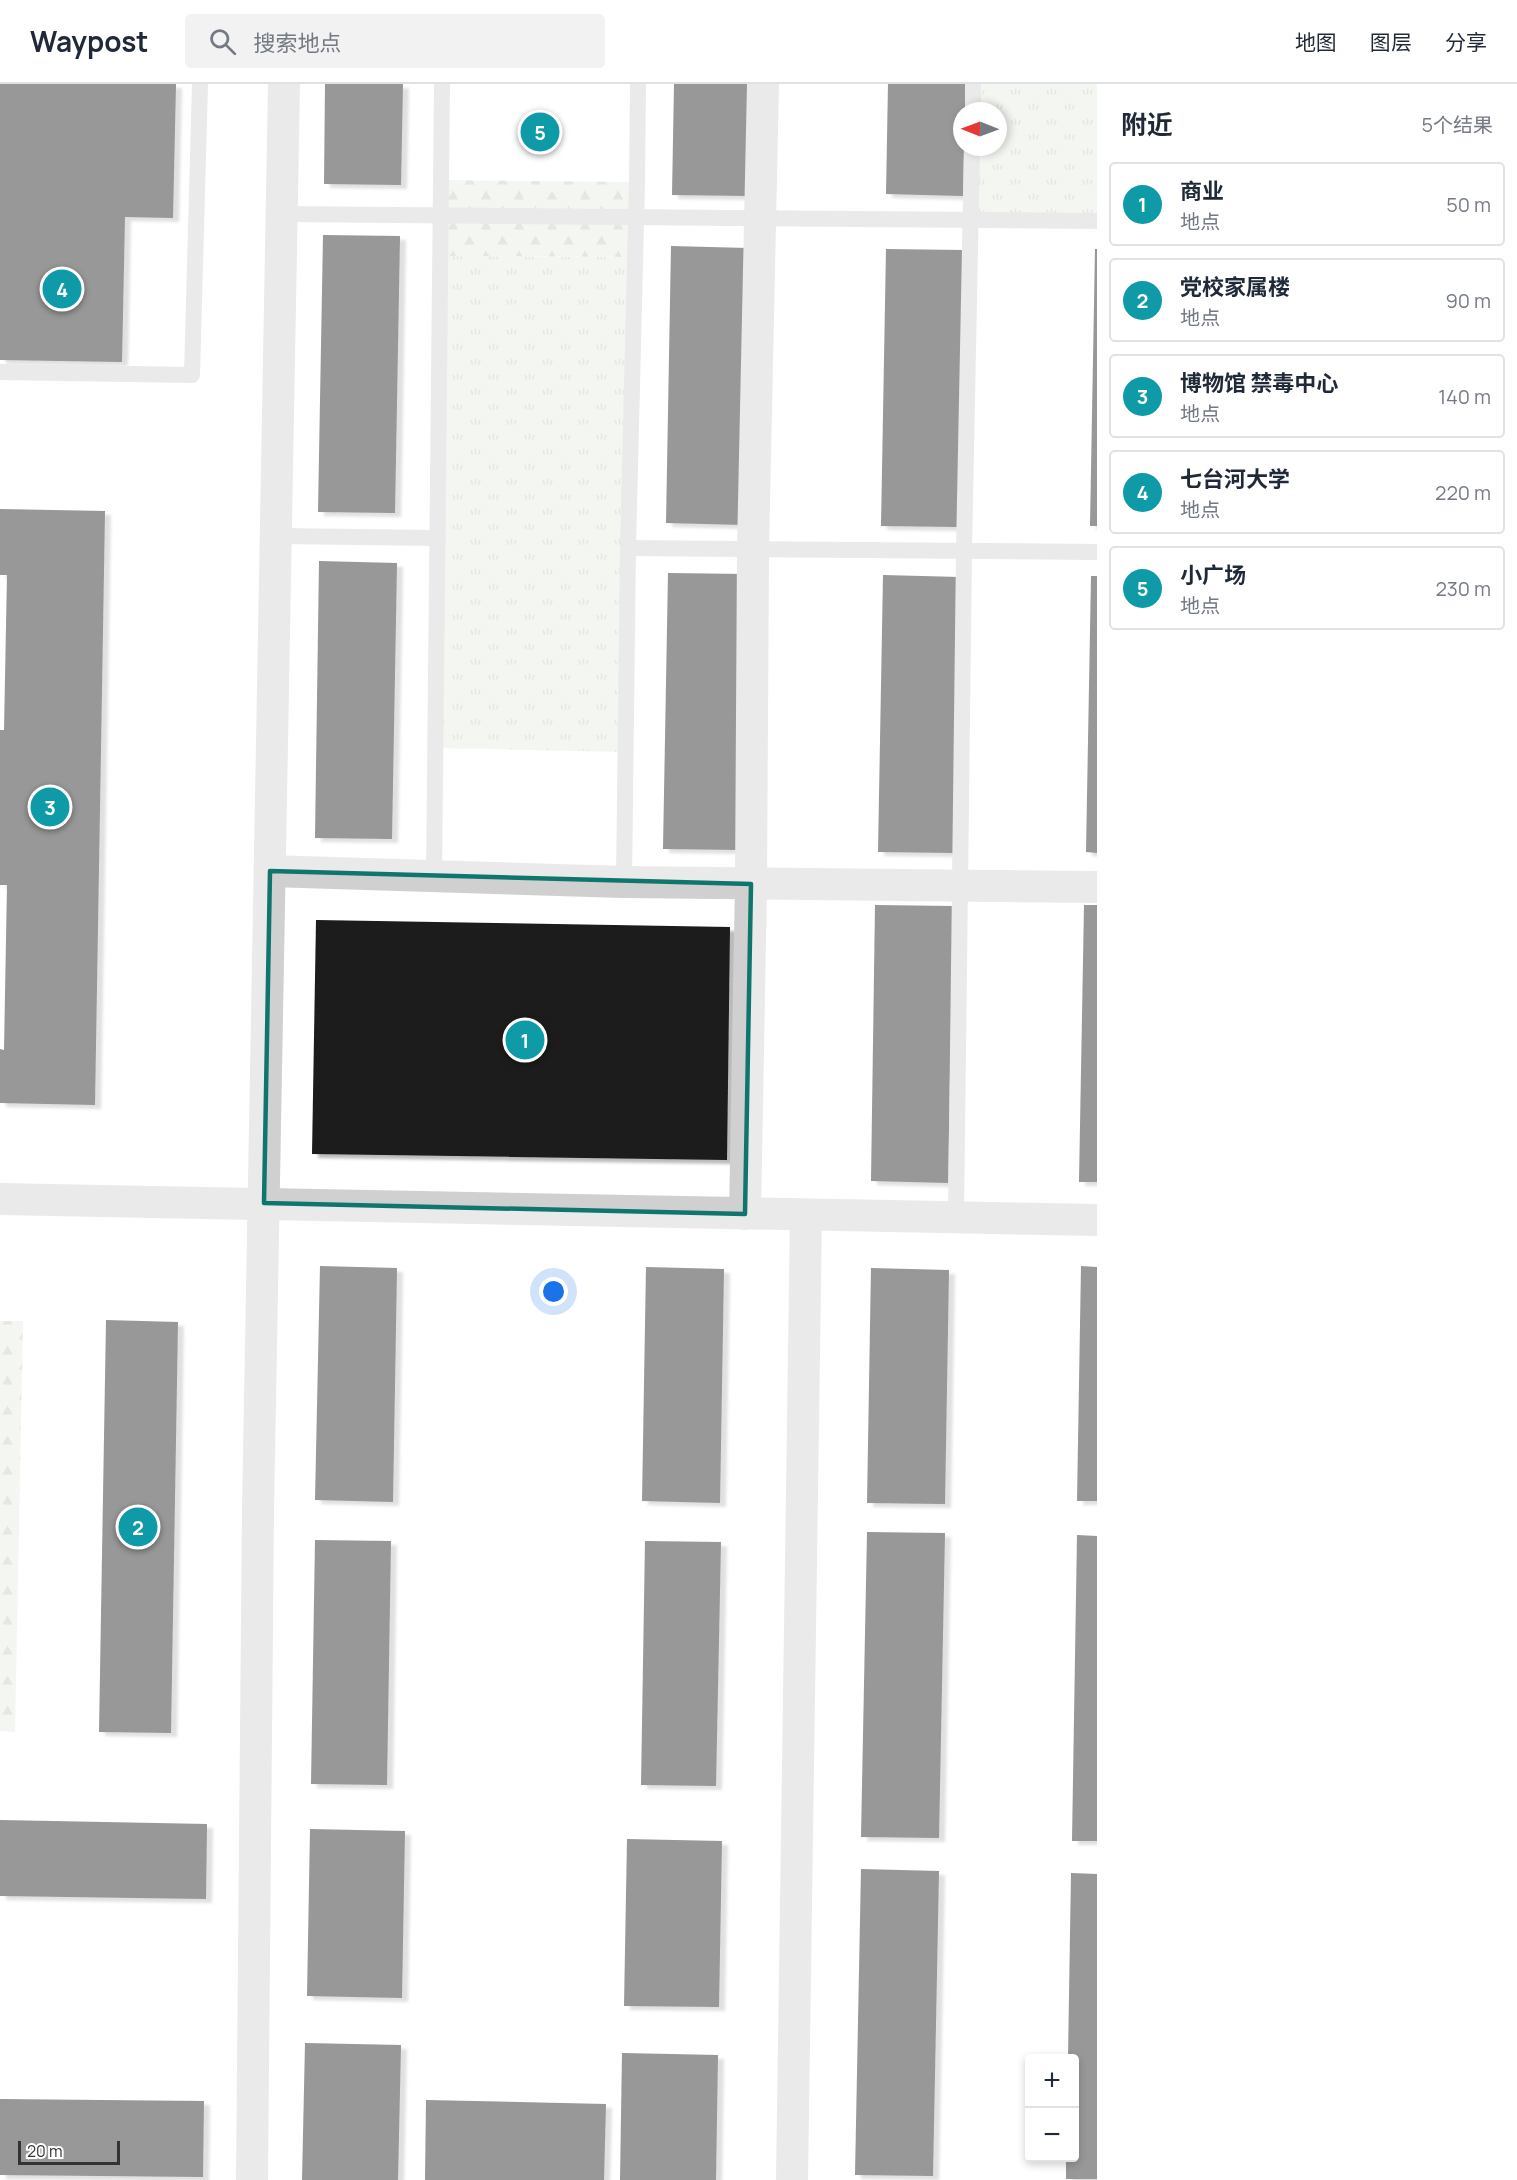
<!DOCTYPE html>
<html lang="zh">
<head>
<meta charset="utf-8">
<style>
	:root { --surface:#fff; --page:#f2f2f3; --text:#1f2937; --muted:#747a83; --line:#e0e1e3; --accent:#0b8043 }
	body { margin:0; font-family:Manrope,"Noto Sans SC",sans-serif; background:var(--page); color:var(--text) }
	.controls { position:absolute; right:18px; bottom:18px; display:grid; overflow:hidden; border-radius:6px; box-shadow:0 3px 9px #0003 }
	.controls button { width:54px; height:54px; display:grid; place-items:center; padding:0; border:0; border-bottom:2px solid var(--line); background:var(--surface); color:var(--text); font:30px sans-serif }
	.compass { position:absolute; left:953px; top:18px; width:54px; height:54px; border-radius:50%; background:var(--surface); box-shadow:0 3px 9px #0003; rotate:271deg }
	.scale { position:absolute; left:18px; bottom:15px; width:102px; box-sizing:border-box; padding-left:6px; border:3px solid #333; border-top:0; font-size:16px; line-height:21px; white-space:nowrap; color:#333; -webkit-text-stroke:4px #fff; paint-order:stroke }
	.you { position:absolute; left:554px; top:1208px; width:21px; height:21px; margin:-15px; border:4px solid #fff; border-radius:50%; background:#1a73e8; box-shadow:0 0 0 9px #1a73e833 }
	.badge { display:grid; place-items:center; width:39px; height:39px; border-radius:50%; background:var(--accent); color:#fff; font-size:20px; font-weight:700 }
	.pin { position:absolute; translate:-50% -50%; border:3px solid #fff; box-shadow:0 2px 6px #0006 }
	.list { margin:0; padding:0; list-style:none }
	h2 { display:flex; justify-content:space-between; align-items:center; height:78px; margin:0; padding:0 24px; font-size:26px }
	h2 small { font-size:20px; font-weight:400; color:var(--muted) }
	.list li { display:grid; grid-template-columns:39px 1fr auto; gap:18px; align-items:center; box-sizing:border-box; height:84px; margin:0 12px 12px; padding:0 12px; border:2px solid var(--line); border-radius:6px }
	.list b { display:block; font-size:22px; white-space:nowrap }
	.list p { margin:0; font-size:20px; white-space:nowrap; color:var(--muted) }
	.list em { font-size:20px; font-style:normal; color:var(--muted) }
	.icon { flex:none; width:33px; height:33px; fill:none; stroke:currentColor; stroke-width:2; stroke-linecap:round; stroke-linejoin:round }
	.map { position:relative; flex:none; width:1097px; height:2096px; overflow:hidden }
	header { display:flex; align-items:center; gap:36px; box-sizing:border-box; height:84px; padding:0 30px; background:var(--surface); border-bottom:2px solid var(--line) }
	header strong { font-size:28px }
	nav { display:flex; gap:33px; margin-inline-start:auto; font-size:21px }
	.search { width:420px; height:54px; background:var(--page); display:flex; align-items:center; gap:15px; box-sizing:border-box; padding:0 21px; border-radius:6px; color:var(--muted); font-size:22px }
	main { display:flex }
	aside { flex:1; background:var(--surface) }
	.map>svg:first-child { display:block }
	.grass { fill:url(#grass-tufts) }
	.forest { fill:url(#forest-firs) }
	.building { fill:#1a1a1a; filter:url(#shadow) }
	.lines { fill:none; stroke-linecap:round; stroke-linejoin:round }
	.lane { stroke:#d0d0d0; stroke-width:16 }
	.street { stroke:#d0d0d0; stroke-width:32 }
	.marked { fill:none; stroke:#0f766e; stroke-width:4.5; stroke-linejoin:round }
</style>
</head>
<body>
<header>
<strong>Waypost</strong>
<div class="search"><svg class="icon" aria-label="search" viewBox="0 0 24 24"><circle cx="10" cy="10" r="6"/><path d="M15 15l6 6"/></svg>搜索地点</div>
<nav><a>地图</a><a>图层</a><a>分享</a></nav>
</header>
<main>
<div class="map">
<svg width="1097" height="2096" viewBox="0 0 1097 2096">
	<defs>
		<pattern id="grass-tufts" width="24" height="20" patternUnits="userSpaceOnUse" patternTransform="scale(1.5)"><rect width="24" height="20" fill="#e6ecdf"/><path d="M3 7l-1-3M5 7V3M7 7l1-3M15 17l-1-3M17 17v-4M19 17l1-3" fill="none" stroke="#c6cbc0"/></pattern>
		<pattern id="forest-firs" width="22" height="20" patternUnits="userSpaceOnUse" patternTransform="scale(1.5)"><rect width="22" height="20" fill="#e6ecdf"/><path d="M5 1l3.5 6h-7zM16 11l3.5 6h-7z" fill="#c6cbc0"/></pattern>
		<filter id="shadow"><feDropShadow dx="6" dy="4" stdDeviation="1.5" flood-color="#0004"/></filter>
	</defs>
	<rect width="100%" height="100%" fill="#fff"/>
	<!-- grass -->
	<g class="grass">
		<polygon points="973,0 1097,0 1097,137 972,136 972,63 998,63 998,27 973,27"/>
		<polygon points="441,172 634,173 626,668 436,664"/>
	</g>
	<!-- forest -->
	<g class="forest">
		<polygon points="442,96 637,98 634,173 441,172"/>
		<polygon points="0,1237 23,1237 15,1648 0,1647"/>
	</g>
	<!-- building -->
	<g class="building">
		<polygon points="0,0 176,0 173,134 125,133 122,278 0,276"/>
		<polygon points="325,0 403,0 401,101 324,100"/>
		<polygon points="674,0 751,0 749,112 672,111"/>
		<polygon points="888,0 965,0 965,27 962,27 962,63 964,63 963,112 886,110"/>
		<polygon points="323,151 400,152 395,429 318,428"/>
		<polygon points="671,162 748,164 744,441 666,439"/>
		<polygon points="886,165 963,166 958,443 881,442"/>
		<polygon points="1095,165 1097,165 1097,442 1090,442"/>
		<polygon points="0,425 105,427 95,1021 0,1019 0,965 4,966 7,801 0,801 0,646 4,646 7,491 0,491"/>
		<polygon points="319,477 397,479 392,755 315,754"/>
		<polygon points="668,489 745,490 740,766 663,765"/>
		<polygon points="883,491 960,493 955,769 878,768"/>
		<polygon points="1091,492 1097,492 1097,769 1086,768"/>
		<polygon points="875,821 953,822 948,1099 871,1097"/>
		<polygon points="1084,821 1097,821 1097,1098 1079,1098"/>
		<polygon points="316,836 730,843 727,1076 312,1070"/>
		<polygon points="320,1182 397,1184 393,1418 315,1416"/>
		<polygon points="1081,1182 1097,1183 1097,1417 1077,1417"/>
		<polygon points="646,1183 724,1185 720,1419 642,1417"/>
		<polygon points="871,1184 949,1186 945,1420 867,1419"/>
		<polygon points="106,1236 178,1238 171,1649 99,1648"/>
		<polygon points="867,1448 945,1449 939,1754 861,1753"/>
		<polygon points="1077,1451 1097,1452 1097,1757 1072,1757"/>
		<polygon points="315,1456 391,1457 387,1701 311,1700"/>
		<polygon points="645,1457 721,1458 716,1702 641,1701"/>
		<polygon points="0,1736 207,1740 206,1815 0,1812"/>
		<polygon points="310,1745 405,1747 402,1914 307,1912"/>
		<polygon points="627,1755 722,1757 719,1923 624,1922"/>
		<polygon points="861,1785 939,1787 933,2092 855,2091"/>
		<polygon points="1071,1789 1097,1790 1097,2095 1066,2095 1066,2074 1074,2074 1074,1974 1068,1974"/>
		<polygon points="305,1959 401,1961 398,2096 302,2096"/>
		<polygon points="622,1969 718,1971 716,2096 620,2096"/>
		<polygon points="0,2015 204,2017 203,2093 0,2091"/>
		<polygon points="426,2016 606,2020 604,2096 425,2096"/>
	</g>
	<g class="lines">
		<!-- lane -->
		<g class="lane">
			<polyline points="973,27 973,0"/>
			<polyline points="281,130 1097,137"/>
			<polyline points="0,288 192,291 200,0"/>
			<polyline points="277,452 438,454"/>
			<polyline points="628,464 1097,468"/>
			<polyline points="434,793 442,0"/>
			<polyline points="624,798 628,464 637,98 638,0"/>
			<polyline points="956,1134 964,467 972,63"/>
		</g>
		<!-- street -->
		<g class="street">
			<polyline points="270,787 624,798 1097,803"/>
			<polyline points="0,1115 1097,1136"/>
			<polyline points="745,1130 751,800 753,465 763,0"/>
			<polyline points="252,2096 258,1426 284,0"/>
			<polyline points="792,2096 806,1131"/>
		</g>
	</g>
	<!-- marked area -->
	<path d="M0 0H1097V2096H0ZM270 787 751 800 745 1130 264 1119Z" fill="#fff" fill-opacity=".55" fill-rule="evenodd"/>
	<path class="marked" d="M270 787 751 800 745 1130 264 1119Z"/>
</svg>
<div class="controls">
<button>+</button>
<button>−</button>
</div>
<svg class="compass" viewBox="-18 -18 36 36"><path d="M0-13l5 13h-10z" fill="#e53935"/><path d="M0 13l5-13h-10z" fill="#747a83"/></svg>
<div class="scale">20 m</div>
<div class="you"></div>
<div class="pin badge" style="left:525px;top:956px;background:#0f9aa8">1</div>
<div class="pin badge" style="left:138px;top:1443px;background:#0f9aa8">2</div>
<div class="pin badge" style="left:50px;top:723px;background:#0f9aa8">3</div>
<div class="pin badge" style="left:62px;top:205px;background:#0f9aa8">4</div>
<div class="pin badge" style="left:540px;top:48px;background:#0f9aa8">5</div>
</div>
<aside>
<h2>附近<small>5个结果</small></h2>
<ul class="list">
<li><span class="badge" style="background:#0f9aa8">1</span><div><b>商业</b><p>地点</p></div><em>50 m</em></li>
<li><span class="badge" style="background:#0f9aa8">2</span><div><b>党校家属楼</b><p>地点</p></div><em>90 m</em></li>
<li><span class="badge" style="background:#0f9aa8">3</span><div><b>博物馆 禁毒中心</b><p>地点</p></div><em>140 m</em></li>
<li><span class="badge" style="background:#0f9aa8">4</span><div><b>七台河大学</b><p>地点</p></div><em>220 m</em></li>
<li><span class="badge" style="background:#0f9aa8">5</span><div><b>小广场</b><p>地点</p></div><em>230 m</em></li>
</ul>
</aside>
</main>
</body>
</html>
